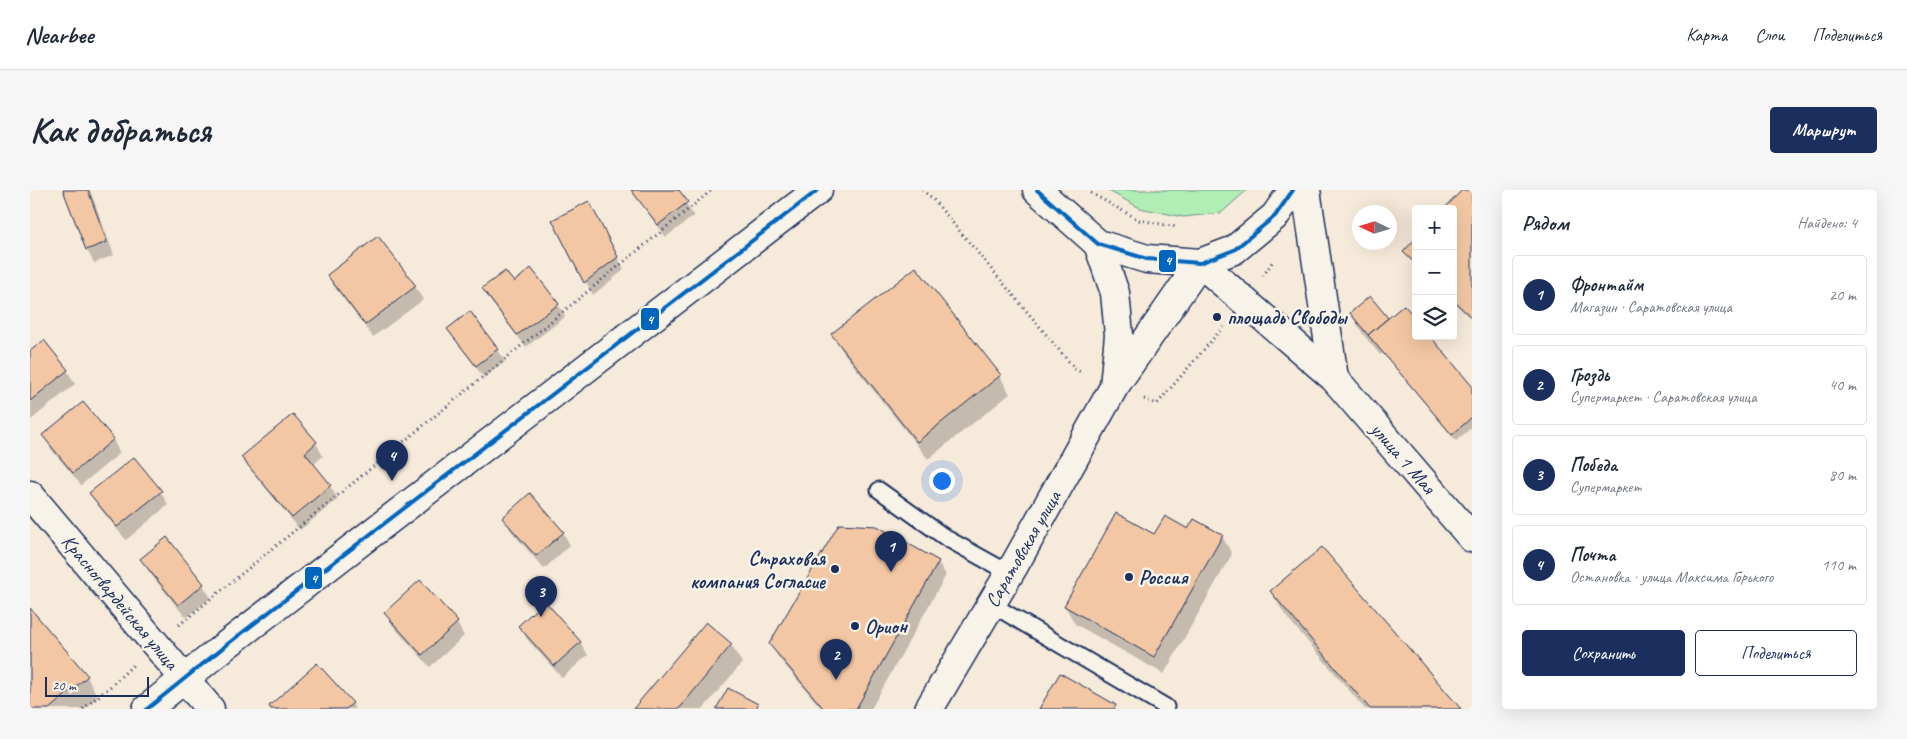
<!DOCTYPE html>
<html lang="ru">
<head>
<meta charset="utf-8">
<style>
	:root { --surface:#fff; --page:#f6f6f7; --text:#1f2937; --muted:#747a83; --line:#e0e1e3; --accent:#1b2f5e }
	body { margin:0; font-family:Caveat,sans-serif; background:var(--page); color:var(--text) }
	.controls { position:absolute; right:15px; top:15px; display:grid; overflow:hidden; border-radius:5px; box-shadow:0 5px 20px #0002 }
	.controls button { width:45px; height:45px; display:grid; place-items:center; padding:0; border:0; border-bottom:1px solid var(--line); background:var(--surface); color:var(--text); font:25px sans-serif }
	.compass { position:absolute; left:1322px; top:15px; width:45px; height:45px; border-radius:50%; background:var(--surface); box-shadow:0 5px 20px #0002; rotate:274deg }
	.scale { position:absolute; left:15px; bottom:12px; width:104px; box-sizing:border-box; padding-left:5px; border:2px solid #1b2f5e; border-top:0; font-size:14px; line-height:18px; white-space:nowrap; color:#1b2f5e; -webkit-text-stroke:4px #f7f3e8; paint-order:stroke }
	.you { position:absolute; left:911px; top:290px; width:18px; height:18px; margin:-12px; border:4px solid #fff; border-radius:50%; background:#1a73e8; box-shadow:0 0 0 8px #1a73e833 }
	.badge { display:grid; place-items:center; width:32px; height:32px; border-radius:50%; background:var(--accent); color:#fff; font-size:16px; font-weight:700 }
	.pin { position:absolute; translate:-50% -41px; filter:drop-shadow(0 1px 2px #0008) }
	.pin::after { content:''; position:absolute; top:26px; width:18px; height:15px; background:inherit; clip-path:polygon(0 0,100% 0,50% 100%) }
	.list { margin:0; padding:0; list-style:none }
	h2 { display:flex; justify-content:space-between; align-items:center; height:65px; margin:0; padding:0 20px; font-size:21px }
	h2 small { font-size:16px; font-weight:400; color:var(--muted) }
	.list li { display:grid; grid-template-columns:32px 1fr auto; gap:15px; align-items:center; box-sizing:border-box; height:80px; margin:0 10px 10px; padding:0 10px; border:1px solid var(--line); border-radius:5px }
	.list b { display:block; font-size:19px; white-space:nowrap }
	.list p { margin:0; font-size:16px; white-space:nowrap; color:var(--muted) }
	.list em { font-size:16px; font-style:normal; color:var(--muted) }
	.actions { display:flex; gap:10px; padding:15px 20px }
	.actions a { flex:1; padding:11px 0; border:1px solid var(--accent); border-radius:5px; text-align:center; font-size:18px; color:var(--accent) }
	.actions .main { background:var(--accent); color:#fff }
	.icon { flex:none; width:28px; height:28px; fill:none; stroke:currentColor; stroke-width:2; stroke-linecap:round; stroke-linejoin:round }
	.map { position:relative; flex:none; width:1442px; height:519px; overflow:hidden; border-radius:5px }
	header { display:flex; align-items:center; gap:30px; box-sizing:border-box; height:70px; padding:0 25px; background:var(--surface); border-bottom:1px solid var(--line) }
	header strong { font-size:24px }
	nav { display:flex; gap:28px; margin-inline-start:auto; font-size:18px }
	.intro { display:flex; align-items:center; justify-content:space-between; box-sizing:border-box; height:120px; padding:0 30px }
	h1 { margin:0; font-size:35px }
	.button { padding:12px 22px; border-radius:5px; background:var(--accent); color:#fff; font-size:18px; font-weight:700 }
	main { display:flex; gap:30px; padding:0 30px }
	aside { flex:1; background:var(--surface); border-radius:5px; box-shadow:0 5px 20px #0002 }
	.map>svg:first-child { display:block }
	.green { fill:#b0eeb5; stroke:#668e8a }
	.shadow { fill:#0003 }
	.building { fill:#f3c7a3; stroke:#1b2f5e }
	.lines { fill:none; stroke-linecap:round; stroke-linejoin:round }
	.lane-casing { stroke:#1b2f5e; stroke-width:19 }
	.street-casing { stroke:#1b2f5e; stroke-width:31 }
	.secondary-casing { stroke:#1b2f5e; stroke-width:31 }
	.path { stroke:#1b2f5e; stroke-width:3; stroke-dasharray:1 4; stroke-linecap:butt }
	.lane { stroke:#f7f3e8; stroke-width:15 }
	.street { stroke:#f7f3e8; stroke-width:28 }
	.secondary { stroke:#f7f3e8; stroke-width:28 }
	.bus-1-casing { stroke:#f7f3e8; stroke-width:8 }
	.bus-1 { stroke:#0065bd; stroke-width:4 }
	.poi-dot { fill:#1b2f5e; stroke:#f7f3e8; stroke-width:2 }
	.labels { text-anchor:middle; dominant-baseline:central; stroke-width:5; stroke-linejoin:round; paint-order:stroke }
	.poi-label { font-size:20px; font-weight:bold; fill:#1b2f5e; stroke:#f7f3e8; text-anchor:start }
	.street-label { font-size:20px; fill:#1b2f5e; stroke:#f7f3e8 }
	.line-badge { stroke:#f7f3e8; stroke-width:2 }
	.badge-label { font-size:14px; text-anchor:middle; font-weight:bold; fill:#fff }
</style>
</head>
<body>
<header>
<strong>Nearbee</strong>
<nav><a>Карта</a><a>Слои</a><a>Поделиться</a></nav>
</header>
<div class="intro"><h1>Как добраться</h1><a class="button">Маршрут</a></div>
<main>
<div class="map">
<svg width="1442" height="519" viewBox="0 0 1442 519">
	<rect width="100%" height="100%" fill="#f6eada"/>
	<filter id="ink" filterUnits="userSpaceOnUse"><feTurbulence type="fractalNoise" baseFrequency=".02" numOctaves="2"/><feDisplacementMap in="SourceGraphic" scale="10" xChannelSelector="R" yChannelSelector="G"/><feConvolveMatrix kernelMatrix="1 2 1 2 8 2 1 2 1" color-interpolation-filters="sRGB"/></filter>
	<g filter="url(#ink)">
		<!-- green -->
		<polygon class="green" points="1077,0 1217,0 1191,23 1153,27 1110,18"/>
		<!-- shadow -->
		<g class="shadow">
			<polygon points="35,0 60,0 84,65 64,73 57,60"/>
			<polygon points="601,0 647,0 664,26 636,47"/>
			<polygon points="1434,0 1442,0 1442,130 1423,112 1423,19"/>
			<polygon points="566,26 594,80 563,105 524,31"/>
			<polygon points="1386,50 1386,76 1374,62"/>
			<polygon points="886,79 970,186 980,204 898,269 813,162 803,144"/>
			<polygon points="298,86 385,96 393,110 343,147 306,99"/>
			<polygon points="483,94 528,114 535,127 496,157 461,112 453,99"/>
			<polygon points="1321,124 1357,128 1386,146 1442,197 1442,237 1426,251 1353,163 1350,165 1333,144"/>
			<polygon points="419,139 467,159 475,172 454,188 427,152"/>
			<polygon points="0,163 37,180 45,194 1,230"/>
			<polygon points="14,246 83,250 90,263 51,295 21,259"/>
			<polygon points="286,253 293,266 283,275 300,296 308,309 270,340 221,280 213,267"/>
			<polygon points="131,302 138,315 96,350 69,317 61,304"/>
			<polygon points="474,328 533,342 540,355 514,379 481,341"/>
			<polygon points="847,338 908,372 916,385 841,519 792,519 748,467 741,454"/>
			<polygon points="1159,341 1192,346 1202,364 1134,484 1045,434 1035,416 1125,346"/>
			<polygon points="1292,358 1429,519 1335,519 1255,425 1241,402"/>
			<polygon points="112,369 173,395 181,408 156,428 119,382"/>
			<polygon points="390,392 427,433 434,446 400,477 363,436 356,423"/>
			<polygon points="0,420 57,487 68,507 54,519 0,519"/>
			<polygon points="676,433 701,455 712,473 673,519 605,519"/>
			<polygon points="490,436 550,452 558,465 532,488 497,449"/>
			<polygon points="322,514 325,519 242,519 240,516"/>
		</g>
		<!-- building -->
		<g class="building">
			<polygon points="33,0 58,0 77,52 56,60"/>
			<polygon points="601,0 649,0 658,12 628,35"/>
			<polygon points="1432,0 1442,0 1442,128 1423,110 1423,19 1414,19"/>
			<polygon points="559,11 588,67 554,93 522,30"/>
			<polygon points="348,46 386,96 335,135 297,85"/>
			<polygon points="1386,48 1386,74 1373,62"/>
			<polygon points="886,77 971,185 887,252 801,144"/>
			<polygon points="501,78 529,114 487,145 452,98 475,81 484,92"/>
			<polygon points="1340,106 1358,128 1338,145 1320,123"/>
			<polygon points="1374,115 1386,129 1386,146 1400,146 1442,196 1442,227 1422,245 1338,145"/>
			<polygon points="440,121 468,159 446,176 417,139"/>
			<polygon points="14,150 38,180 0,211 0,161"/>
			<polygon points="53,212 84,249 43,283 12,245"/>
			<polygon points="263,224 287,252 275,263 301,295 262,328 211,267"/>
			<polygon points="104,267 132,301 87,337 59,303"/>
			<polygon points="500,303 534,342 506,366 472,328"/>
			<polygon points="1086,323 1124,344 1135,326 1158,339 1164,329 1193,345 1124,467 1034,416"/>
			<polygon points="809,334 847,336 909,371 826,519 794,519 739,454"/>
			<polygon points="137,347 174,394 148,415 110,369"/>
			<polygon points="1292,357 1431,519 1340,519 1240,401"/>
			<polygon points="390,390 428,432 392,465 354,423"/>
			<polygon points="515,411 551,452 524,476 488,436"/>
			<polygon points="0,418 58,486 19,519 0,519"/>
			<polygon points="676,432 702,454 649,519 603,519"/>
			<polygon points="287,473 323,513 316,519 241,519 239,516"/>
			<polygon points="1030,483 1086,515 1084,519 1009,519"/>
			<polygon points="698,498 728,514 726,519 686,519"/>
		</g>
		<g class="lines">
			<!-- lane casing -->
			<g class="lane-casing">
				<g id="lane">
					<polyline points="849,300 916,348 979,383"/>
					<polyline points="961,414 1136,517 1135,519"/>
				</g>
			</g>
			<!-- street casing -->
			<g class="street-casing">
				<g id="street">
					<polyline points="1276,0 1304,188"/>
					<polyline points="1068,54 1085,103 1089,145 1084,196"/>
					<polyline points="0,305 180,519"/>
					<polyline points="899,519 985,374 1084,197 1170,73 1304,188 1442,348"/>
				</g>
			</g>
			<!-- secondary casing -->
			<g class="secondary-casing">
				<g id="secondary">
					<polyline points="1007,0 1068,54 1117,69 1170,73 1204,60 1245,26 1263,0"/>
					<polyline points="117,519 195,456 788,0"/>
				</g>
			</g>
			<!-- path -->
			<g class="path">
				<polyline points="892,0 902,8 1045,179 1053,183"/>
				<polyline points="1061,3 1109,30 1147,37"/>
				<polyline points="1233,86 1243,71"/>
				<polyline points="1114,209 1127,214 1195,135"/>
				<polyline points="149,435 682,0"/>
				<polyline points="53,519 81,496 103,475"/>
			</g>
			<!-- lane -->
			<use href="#lane" class="lane"/>
			<!-- street -->
			<use href="#street" class="street"/>
			<!-- secondary -->
			<use href="#secondary" class="secondary"/>
			<!-- bus-1 casing -->
			<g class="bus-1-casing">
				<g id="bus-1">
					<polyline points="1007,0 1068,54 1117,69 1170,73 1204,60 1245,26 1263,0"/>
					<polyline points="117,519 195,456 788,0"/>
				</g>
			</g>
			<!-- bus-1 -->
			<use href="#bus-1" class="bus-1"/>
		</g>
	</g>
	<!-- markers -->
	<g class="poi-dot">
		<circle cx="1187" cy="127" r="5"/>
		<circle cx="805" cy="379" r="5"/>
		<circle cx="1099" cy="387" r="5"/>
		<circle cx="825" cy="436" r="5"/>
	</g>
	<g class="labels">
		<!-- poi labels -->
		<g class="poi-label">
			<text x="1197" y="127">площадь Свободы</text>
			<text x="795" y="368" text-anchor="end">Страховая<tspan x="795" dy="23">компания Согласие</tspan></text>
			<text x="1109" y="387">Россия</text>
			<text x="835" y="436">Орион</text>
		</g>
		<!-- street labels -->
		<g class="street-label">
			<text transform="translate(1373 268) rotate(49)">улица 1 Мая</text>
			<text transform="translate(993 359) rotate(-60)">Саратовская улица</text>
			<text transform="translate(90 412) rotate(50)">Красногвардейская улица</text>
		</g>
	</g>
	<g class="line-badge">
		<rect x="1128" y="59" width="19" height="24" rx="5" fill="#0065bd"/>
		<rect x="610" y="117" width="20" height="24" rx="5" fill="#0065bd"/>
		<rect x="274" y="376" width="19" height="24" rx="5" fill="#0065bd"/>
	</g>
	<g class="badge-label">
		<text x="1138" y="75">4</text>
		<text x="620" y="134">4</text>
		<text x="284" y="393">4</text>
	</g>
</svg>
<div class="controls">
<button>+</button>
<button>−</button>
<button><svg class="icon" aria-label="layers" viewBox="0 0 24 24"><path d="M12 4l9 5-9 5-9-5zM3 14l9 5 9-5"/></svg></button>
</div>
<svg class="compass" viewBox="-18 -18 36 36"><path d="M0-13l5 13h-10z" fill="#e53935"/><path d="M0 13l5-13h-10z" fill="#747a83"/></svg>
<div class="scale">20 m</div>
<div class="you"></div>
<div class="pin badge" style="left:861px;top:382px">1</div>
<div class="pin badge" style="left:806px;top:490px">2</div>
<div class="pin badge" style="left:511px;top:427px">3</div>
<div class="pin badge" style="left:362px;top:291px">4</div>
</div>
<aside>
<h2>Рядом<small>Найдено: 4</small></h2>
<ul class="list">
<li><span class="badge">1</span><div><b>Фронтайм</b><p>Магазин · Саратовская улица</p></div><em>20 m</em></li>
<li><span class="badge">2</span><div><b>Гроздь</b><p>Супермаркет · Саратовская улица</p></div><em>40 m</em></li>
<li><span class="badge">3</span><div><b>Победа</b><p>Супермаркет</p></div><em>80 m</em></li>
<li><span class="badge">4</span><div><b>Почта</b><p>Остановка · улица Максима Горького</p></div><em>110 m</em></li>
</ul>
<div class="actions"><a class="main">Сохранить</a><a>Поделиться</a></div>
</aside>
</main>
</body>
</html>
